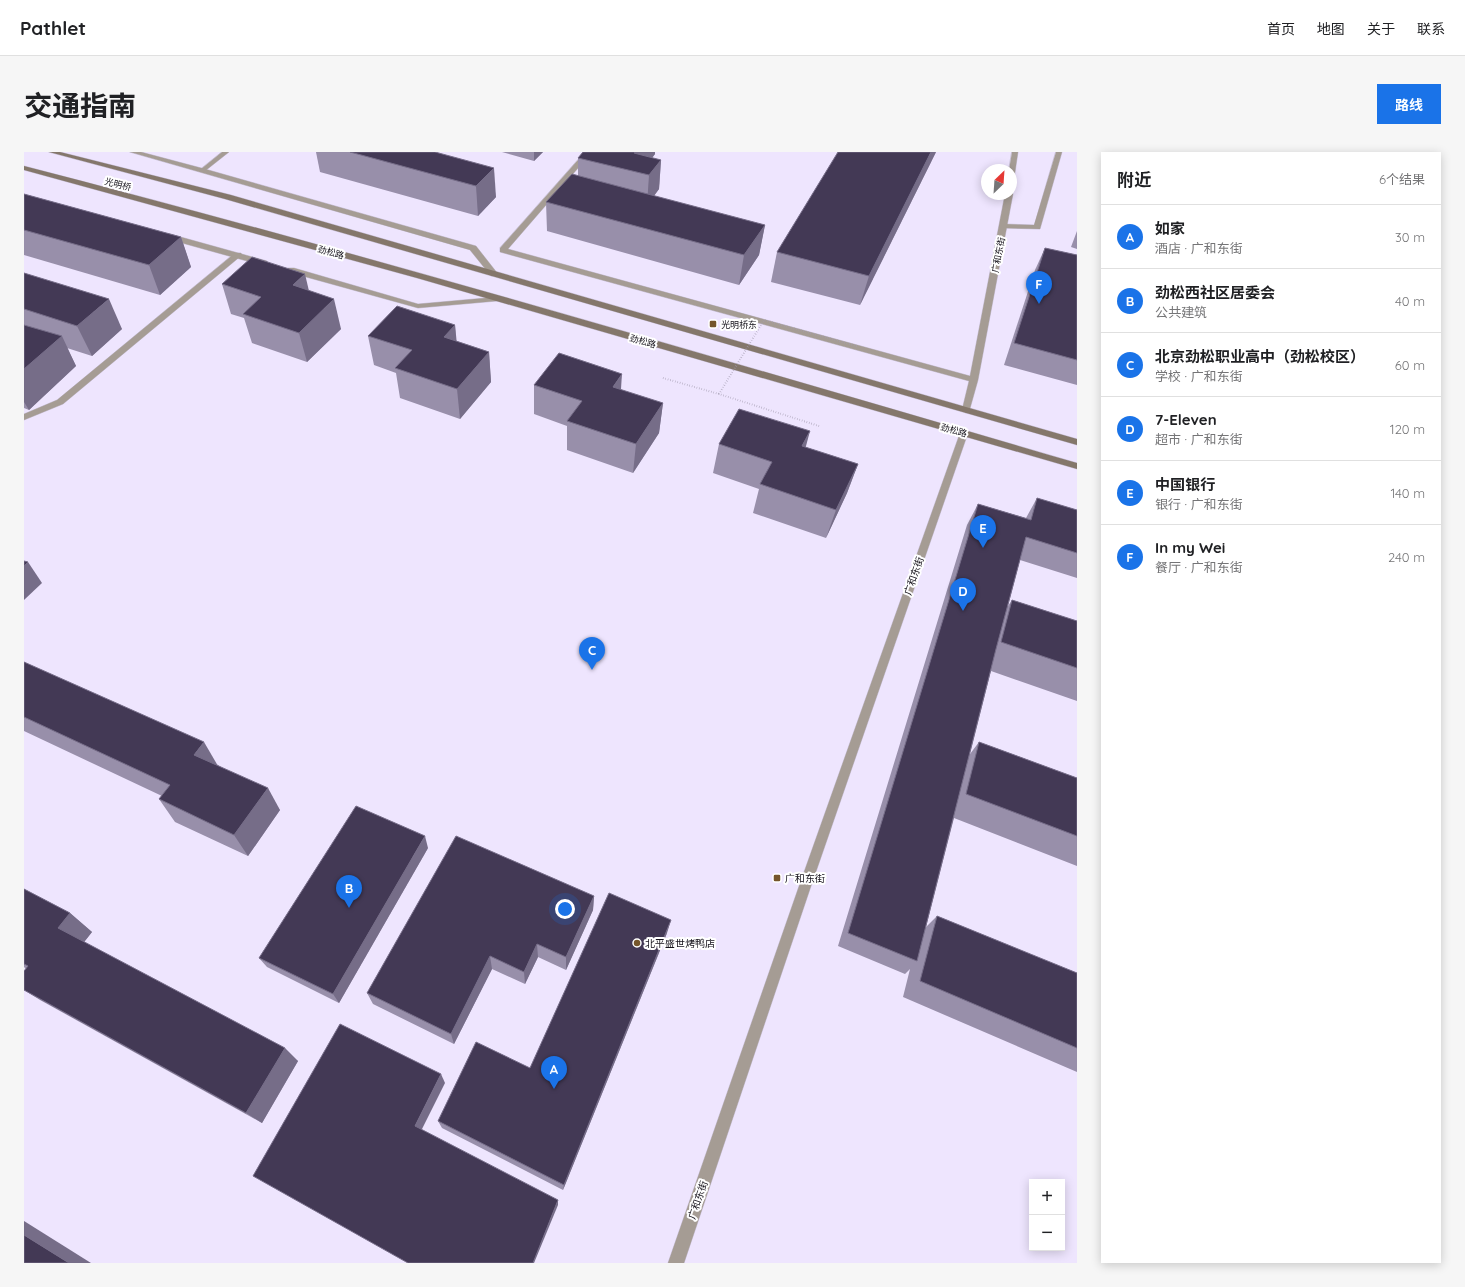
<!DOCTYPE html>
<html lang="zh">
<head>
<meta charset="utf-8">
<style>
	:root { --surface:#fff; --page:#f6f6f6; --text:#202124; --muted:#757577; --line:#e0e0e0; --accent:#1a73e8 }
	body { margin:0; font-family:Quicksand,"Noto Sans SC",sans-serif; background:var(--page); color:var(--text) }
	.controls { position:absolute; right:12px; bottom:12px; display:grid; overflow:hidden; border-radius:0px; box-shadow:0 2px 10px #0003 }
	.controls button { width:36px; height:36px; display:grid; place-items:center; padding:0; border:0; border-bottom:1px solid var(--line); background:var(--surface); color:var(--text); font:20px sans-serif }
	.compass { position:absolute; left:957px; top:12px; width:36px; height:36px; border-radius:50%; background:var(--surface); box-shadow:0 2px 10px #0003; rotate:25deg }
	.you { position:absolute; left:541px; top:757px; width:14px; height:14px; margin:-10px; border:3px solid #fff; border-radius:50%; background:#1a73e8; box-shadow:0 0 0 6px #1a73e833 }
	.badge { display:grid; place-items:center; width:26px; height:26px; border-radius:50%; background:var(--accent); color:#fff; font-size:13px; font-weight:700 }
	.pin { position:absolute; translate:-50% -33px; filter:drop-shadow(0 1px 2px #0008) }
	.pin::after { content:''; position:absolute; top:21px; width:14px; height:12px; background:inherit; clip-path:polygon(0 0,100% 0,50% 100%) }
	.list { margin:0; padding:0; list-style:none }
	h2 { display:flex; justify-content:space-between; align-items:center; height:52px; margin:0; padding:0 16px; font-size:17px }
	h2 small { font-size:13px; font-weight:400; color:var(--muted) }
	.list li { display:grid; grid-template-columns:26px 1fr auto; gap:12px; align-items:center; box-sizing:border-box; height:64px; padding:0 16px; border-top:1px solid var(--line) }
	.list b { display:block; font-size:15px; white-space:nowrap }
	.list p { margin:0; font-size:13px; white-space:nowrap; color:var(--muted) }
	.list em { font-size:13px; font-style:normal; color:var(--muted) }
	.map { position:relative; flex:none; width:1053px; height:1111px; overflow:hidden; border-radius:0px }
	header { display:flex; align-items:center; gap:24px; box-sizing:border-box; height:56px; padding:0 20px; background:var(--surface); border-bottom:1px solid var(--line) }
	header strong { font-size:19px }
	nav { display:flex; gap:22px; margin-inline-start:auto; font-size:14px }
	.intro { display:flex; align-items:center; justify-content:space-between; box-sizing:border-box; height:96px; padding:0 24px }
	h1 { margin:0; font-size:28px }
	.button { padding:10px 18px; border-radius:0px; background:var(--accent); color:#fff; font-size:14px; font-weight:700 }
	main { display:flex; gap:24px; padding:0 24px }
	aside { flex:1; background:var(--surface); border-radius:0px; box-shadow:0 2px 10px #0003 }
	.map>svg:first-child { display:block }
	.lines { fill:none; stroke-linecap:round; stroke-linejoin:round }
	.service-casing { stroke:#cbc3da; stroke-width:1 }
	.minor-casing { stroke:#cbc3da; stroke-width:1 }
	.tertiary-casing { stroke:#cbc3da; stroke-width:1 }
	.secondary-casing { stroke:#cbc3da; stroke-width:1 }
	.path { stroke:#a49db1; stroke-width:2; stroke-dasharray:0.5 2; stroke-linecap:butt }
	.service { fill:#a59c94; fill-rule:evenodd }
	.minor { fill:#a59c94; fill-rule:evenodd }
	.tertiary { fill:#a59c94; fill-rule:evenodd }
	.secondary { fill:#84776b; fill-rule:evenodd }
	.path-bridge { stroke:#a49db1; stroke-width:2; stroke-dasharray:0.5 2; stroke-linecap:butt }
	.wall { fill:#988faa }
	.shaded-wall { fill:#766d88 }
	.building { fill:#433955; stroke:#766d88 }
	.poi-dot { fill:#75562b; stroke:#fff; stroke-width:1.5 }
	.labels { text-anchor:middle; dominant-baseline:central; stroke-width:4; stroke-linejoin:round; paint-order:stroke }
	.far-street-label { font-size:9px; fill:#14111a; stroke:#fff }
	.far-poi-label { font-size:9px; fill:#14111a; stroke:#fff; text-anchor:start }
	.street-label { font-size:10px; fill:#14111a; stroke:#fff }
	.poi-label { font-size:10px; fill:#14111a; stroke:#fff; text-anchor:start }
</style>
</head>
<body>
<header>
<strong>Pathlet</strong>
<nav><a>首页</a><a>地图</a><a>关于</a><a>联系</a></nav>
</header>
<div class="intro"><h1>交通指南</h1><a class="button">路线</a></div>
<main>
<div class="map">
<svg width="1053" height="1111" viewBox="0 0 1053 1111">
	<rect width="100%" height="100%" fill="#eee5fe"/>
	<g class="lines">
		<!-- service casing -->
		<g class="service-casing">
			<polygon id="service" points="1032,0 1038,0 1016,77 977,76 977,72 980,72 1010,73"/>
		</g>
		<!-- minor casing -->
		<g class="minor-casing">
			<g id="minor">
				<polygon points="198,0 205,0 181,19 177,19 177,17"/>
				<polygon points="561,0 568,0 484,97 946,224 981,42 987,42 988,40 989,42 954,228 945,260 942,261 938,258 945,229 476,100 476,96"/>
				<polygon points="988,0 994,0 990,27 987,29 987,18 985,18"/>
				<polygon points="211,101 217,101 218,103 39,252 0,268 0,262 33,248"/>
			</g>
		</g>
		<!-- tertiary casing -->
		<g class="tertiary-casing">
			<g id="tertiary">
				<polygon points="106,0 117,0 181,17 452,94 474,122 473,124 467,124 446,98"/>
				<polygon points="140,82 146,82 243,109 244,111 243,113 237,113 140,86"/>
				<polygon points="264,116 270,116 394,152 473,145 477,147 473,149 394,156 264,120"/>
				<polygon points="940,278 944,281 786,737 660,1111 644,1111 774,737 936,281"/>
			</g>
		</g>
		<!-- secondary casing -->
		<g class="secondary-casing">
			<g id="secondary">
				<polygon points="25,0 36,0 207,43 1053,287 1053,293 201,47"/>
				<path d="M0 14C353 105 703 209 1053 311V317L393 126 0 18Z"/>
			</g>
		</g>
		<!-- path -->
		<polyline class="path" points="639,226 695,242"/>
		<!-- service -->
		<use href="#service" class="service"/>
		<!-- minor -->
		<use href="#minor" class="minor"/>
		<!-- tertiary -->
		<use href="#tertiary" class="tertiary"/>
		<!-- secondary -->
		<use href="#secondary" class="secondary"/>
		<!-- path-bridge -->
		<polyline class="path-bridge" points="795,274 695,242 740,168 833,194"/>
	</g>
	<!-- wall -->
	<g class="wall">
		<polygon points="292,0 411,0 472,45 454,64 296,20"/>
		<polygon points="478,0 519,0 510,9"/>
		<polygon points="559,0 631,0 631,2 628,6 637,8 635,37 630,44 741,73 735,103 715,133 523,79 522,50 554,24 554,6"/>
		<polygon points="912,0 836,153 747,130 753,100"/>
		<polygon points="0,42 157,85 167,115 136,143 0,103"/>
		<polygon points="1053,79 1053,97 1047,95"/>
		<polygon points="1021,96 1053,103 1053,233 980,213 1011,118"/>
		<polygon points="0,121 98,177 68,204 43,196 52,214 5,258 0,256"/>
		<polygon points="198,132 285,139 317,177 283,210 228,191 220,166 207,162"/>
		<polygon points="431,173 432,189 465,200 467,230 436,267 376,246 372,221 350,213 344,184"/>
		<polygon points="510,233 597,238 639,251 635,281 609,321 543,298 543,274 510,262"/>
		<polygon points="695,292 781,295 834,312 823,341 802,386 729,361 735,337 689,321"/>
		<polygon points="1013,346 1053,358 1053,426 996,408 984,454 988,448 1053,469 1053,549 967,519 946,602 955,590 1053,626 1053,714 930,666 902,775 913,764 1053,821 1053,920 879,845 886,817 881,822 814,794 943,373 954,352 1002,366"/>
		<polygon points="0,510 194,613 256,658 224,704 151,670 135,647 138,644 0,579"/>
		<polygon points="404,696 315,851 243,815 235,806"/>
		<polygon points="0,737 46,761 68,780 60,790 274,909 238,971 16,848 0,838 0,819 2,817 0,815"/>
		<polygon points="570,744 569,758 542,818 514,805 501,832 468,817 430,892 349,852 343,841"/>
		<polygon points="643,781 539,1038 418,976 414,969 506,916"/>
	</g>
	<!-- shaded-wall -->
	<g class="shaded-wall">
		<polygon points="510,0 519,0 510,9"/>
		<polygon points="611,0 631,0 631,2 616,21 610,1"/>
		<polygon points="907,0 912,0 836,153 845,124"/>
		<polygon points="637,8 635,37 623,53 625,23"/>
		<polygon points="470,16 472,45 454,64 452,34"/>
		<polygon points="741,73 735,103 715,133 720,103"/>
		<polygon points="157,85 167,115 136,143 125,113"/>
		<polygon points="281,122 288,152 269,133"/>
		<polygon points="85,147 98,177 68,204 53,174"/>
		<polygon points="310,147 317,177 283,210 275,181"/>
		<polygon points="431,173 434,203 420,185"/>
		<polygon points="38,184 52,214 5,258 0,250 0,217"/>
		<polygon points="465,200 467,230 436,267 433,237"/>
		<polygon points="598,222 596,251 589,235"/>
		<polygon points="639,251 635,281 609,321 612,292"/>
		<polygon points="786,279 778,309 778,294"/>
		<polygon points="834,312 823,341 802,386 812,358"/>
		<polygon points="4,410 18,431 0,448 0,414"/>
		<polygon points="180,590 194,614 170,603"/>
		<polygon points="244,636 256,658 224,704 210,683"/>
		<polygon points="401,684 404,696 315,851 309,842"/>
		<polygon points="570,744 569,758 542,818 542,805"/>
		<polygon points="46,761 68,780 57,794 34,776"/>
		<polygon points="647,768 643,781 539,1038 540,1033"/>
		<polygon points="513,792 514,805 501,832 500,820"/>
		<polygon points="466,804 468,817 430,892 427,882"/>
		<polygon points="261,896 274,909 238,971 222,961"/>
		<polygon points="417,922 421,931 396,981 391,974"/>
		<polygon points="534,1048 534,1053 510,1111 509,1111"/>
		<polygon points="0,1069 67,1111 45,1111 0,1083"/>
	</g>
	<!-- building -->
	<g class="building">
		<polygon points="326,0 411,0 470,16 452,34"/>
		<polygon points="559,0 611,0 610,1 637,8 625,23 554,6"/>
		<polygon points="814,0 907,0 845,124 753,100"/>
		<polygon points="548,22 741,73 720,103 522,50"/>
		<polygon points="0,42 157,85 125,113 0,78"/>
		<polygon points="1021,96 1053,103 1053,208 990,191"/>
		<polygon points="228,105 281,122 269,133 310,147 275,181 219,162 237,145 198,132"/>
		<polygon points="0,121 85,147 53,174 0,157"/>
		<polygon points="373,154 431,173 420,185 465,200 433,237 371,216 388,198 344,184"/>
		<polygon points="0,173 38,184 0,217"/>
		<polygon points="535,201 598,222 589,235 639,251 612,292 543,269 558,249 510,233"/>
		<polygon points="715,257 786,279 778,294 834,312 812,358 736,332 748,310 695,292"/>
		<polygon points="1013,346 1053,358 1053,401 1002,385 972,497 893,809 824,781 954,352 1007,368"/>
		<polygon points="0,409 4,410 0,414"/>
		<polygon points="988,448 1053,469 1053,516 977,490"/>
		<polygon points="0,510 180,590 170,603 244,636 210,683 135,647 146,633 0,565"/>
		<polygon points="955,590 1053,626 1053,684 942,642"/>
		<polygon points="332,654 401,684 309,842 235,806"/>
		<polygon points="432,684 570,744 542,805 513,792 500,820 466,804 427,882 343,841"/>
		<polygon points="0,737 46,761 34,776 261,896 222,961 0,838 0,819 4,814 0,812"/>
		<polygon points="585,741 647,768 540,1033 414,969 452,890 506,916"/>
		<polygon points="913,764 1053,821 1053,896 896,829"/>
		<polygon points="316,872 417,922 391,974 534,1048 509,1111 384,1111 229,1024"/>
		<polygon points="0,1083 45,1111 0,1111"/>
	</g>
	<!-- markers -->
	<g class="poi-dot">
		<rect x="685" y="168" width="8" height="8" rx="2"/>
		<rect x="749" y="722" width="8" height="8" rx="2"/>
		<circle cx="613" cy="791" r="4"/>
	</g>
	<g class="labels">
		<!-- far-street labels -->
		<g class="far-street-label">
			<text transform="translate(94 32) rotate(15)">光明桥</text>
			<text transform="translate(307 100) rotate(16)">劲松路</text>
			<text transform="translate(974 103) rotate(-79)">广和东街</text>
			<text transform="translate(619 189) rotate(16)">劲松路</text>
			<text transform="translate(930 278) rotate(16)">劲松路</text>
		</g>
		<!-- far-poi labels -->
		<g class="far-poi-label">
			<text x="697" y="172">光明桥东</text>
		</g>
		<!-- street labels -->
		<g class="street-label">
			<text transform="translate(890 424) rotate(-71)">广和东街</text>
			<text transform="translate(674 1048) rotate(-71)">广和东街</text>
		</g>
		<!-- poi labels -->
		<g class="poi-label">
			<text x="761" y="726">广和东街</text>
			<text x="621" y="791">北平盛世烤鸭店</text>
		</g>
	</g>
</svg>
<div class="controls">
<button>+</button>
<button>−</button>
</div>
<svg class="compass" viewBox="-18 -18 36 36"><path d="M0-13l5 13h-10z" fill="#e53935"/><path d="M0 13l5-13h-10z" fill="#757577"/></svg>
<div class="you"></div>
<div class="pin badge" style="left:530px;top:937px">A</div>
<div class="pin badge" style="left:325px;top:756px">B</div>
<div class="pin badge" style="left:568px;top:518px">C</div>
<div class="pin badge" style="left:939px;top:459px">D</div>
<div class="pin badge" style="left:959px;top:396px">E</div>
<div class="pin badge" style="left:1015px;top:152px">F</div>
</div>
<aside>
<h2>附近<small>6个结果</small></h2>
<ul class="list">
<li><span class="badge">A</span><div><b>如家</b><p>酒店 · 广和东街</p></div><em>30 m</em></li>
<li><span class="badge">B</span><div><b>劲松西社区居委会</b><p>公共建筑</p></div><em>40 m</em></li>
<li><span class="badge">C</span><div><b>北京劲松职业高中（劲松校区）</b><p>学校 · 广和东街</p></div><em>60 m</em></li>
<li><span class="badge">D</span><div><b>7-Eleven</b><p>超市 · 广和东街</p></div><em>120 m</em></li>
<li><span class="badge">E</span><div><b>中国银行</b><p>银行 · 广和东街</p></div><em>140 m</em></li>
<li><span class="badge">F</span><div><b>In my Wei</b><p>餐厅 · 广和东街</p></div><em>240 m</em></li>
</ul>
</aside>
</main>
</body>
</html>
